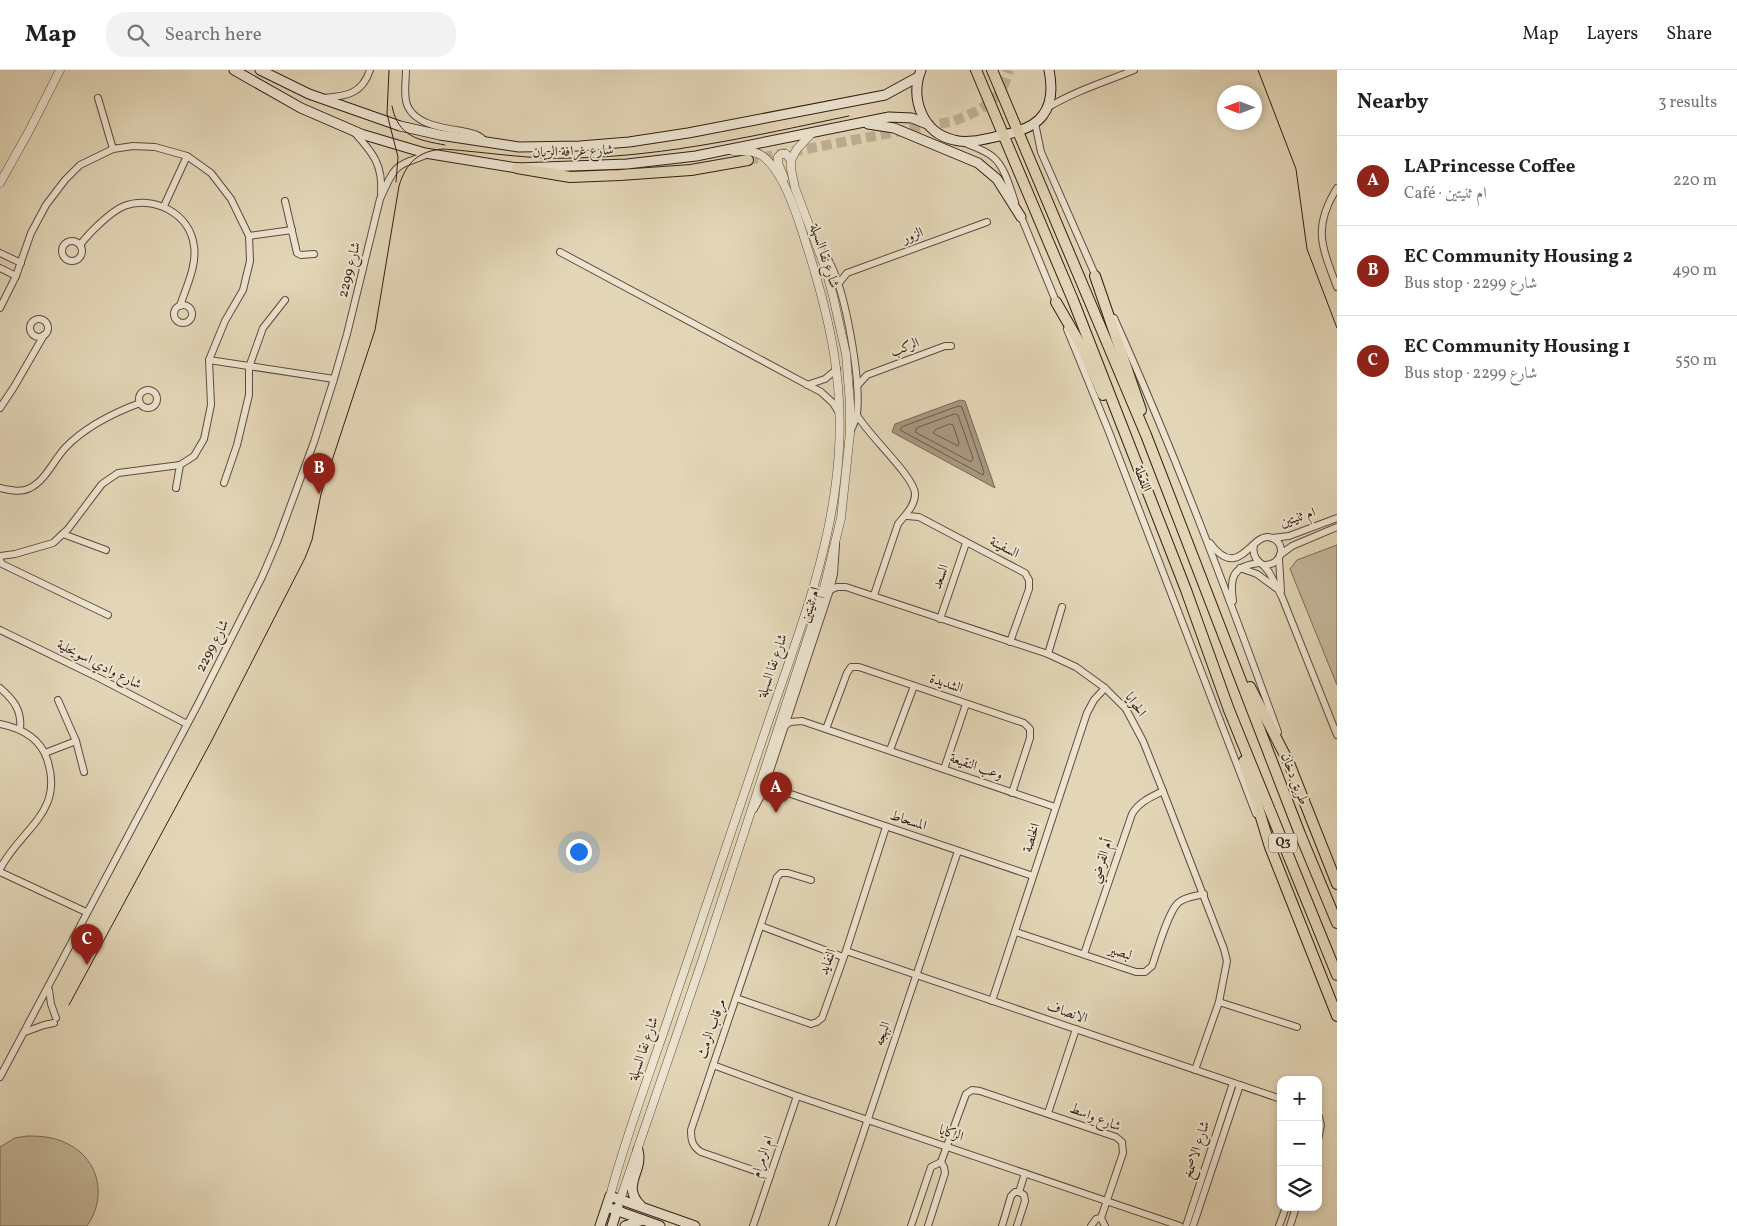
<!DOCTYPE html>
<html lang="en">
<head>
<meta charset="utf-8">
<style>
	:root { --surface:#fff; --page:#f2f2f2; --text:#202124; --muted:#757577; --line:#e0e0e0; --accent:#8f2418 }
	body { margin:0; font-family:Vollkorn,Amiri,serif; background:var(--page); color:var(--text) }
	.controls { position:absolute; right:15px; bottom:15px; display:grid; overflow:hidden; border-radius:10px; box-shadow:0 2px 8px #0003 }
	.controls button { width:45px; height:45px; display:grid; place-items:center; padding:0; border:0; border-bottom:1px solid var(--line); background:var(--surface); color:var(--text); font:25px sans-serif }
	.compass { position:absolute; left:1217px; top:15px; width:45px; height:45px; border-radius:50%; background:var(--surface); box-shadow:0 2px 8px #0003; rotate:270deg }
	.you { position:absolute; left:578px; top:781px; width:18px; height:18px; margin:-12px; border:4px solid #fff; border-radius:50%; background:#1a73e8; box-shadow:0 0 0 8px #1a73e833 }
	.badge { display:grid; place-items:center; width:32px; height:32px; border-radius:50%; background:var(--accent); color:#fff; font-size:16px; font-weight:700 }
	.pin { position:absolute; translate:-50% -41px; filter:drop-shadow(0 1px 2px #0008) }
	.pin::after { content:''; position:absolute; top:26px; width:18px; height:15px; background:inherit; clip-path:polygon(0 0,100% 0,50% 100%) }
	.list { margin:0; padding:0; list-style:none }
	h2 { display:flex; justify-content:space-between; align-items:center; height:65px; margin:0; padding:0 20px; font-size:21px }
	h2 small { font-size:16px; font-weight:400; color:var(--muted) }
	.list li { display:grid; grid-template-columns:32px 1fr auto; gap:15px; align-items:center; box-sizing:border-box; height:90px; padding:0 20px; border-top:1px solid var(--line) }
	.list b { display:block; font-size:19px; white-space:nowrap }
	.list p { margin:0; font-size:16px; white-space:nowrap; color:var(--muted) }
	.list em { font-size:16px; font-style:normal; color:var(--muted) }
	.icon { flex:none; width:28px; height:28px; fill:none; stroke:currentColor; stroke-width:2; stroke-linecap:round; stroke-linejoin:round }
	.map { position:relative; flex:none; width:1337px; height:1156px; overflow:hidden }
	header { display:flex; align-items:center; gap:30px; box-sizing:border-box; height:70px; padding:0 25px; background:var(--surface); border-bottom:1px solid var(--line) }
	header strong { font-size:24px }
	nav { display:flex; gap:28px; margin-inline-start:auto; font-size:18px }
	.search { width:350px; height:45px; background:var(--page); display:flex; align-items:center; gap:12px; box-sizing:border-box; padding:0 18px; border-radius:20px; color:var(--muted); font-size:19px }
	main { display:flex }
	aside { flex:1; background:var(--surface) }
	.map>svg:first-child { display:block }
	.green { fill:#c5b79b; stroke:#7c6a57 }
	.water { fill:#a7977f; stroke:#786654 }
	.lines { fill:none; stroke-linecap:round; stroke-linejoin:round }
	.shore { stroke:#6c5a49; stroke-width:1 }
	.primary-tunnel { stroke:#c0b196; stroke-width:10; stroke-dasharray:10 5; stroke-linecap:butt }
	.minor-casing { stroke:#5e4b3c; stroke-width:8 }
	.tertiary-casing { stroke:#5e4b3c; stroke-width:9 }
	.secondary-casing { stroke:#321d13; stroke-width:11 }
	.primary-casing { stroke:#321d13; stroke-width:12 }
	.minor { stroke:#ede4d0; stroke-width:6 }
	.tertiary { stroke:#ede4d0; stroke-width:8 }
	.secondary { stroke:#ede4d0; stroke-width:9 }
	.primary { stroke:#e3d6b7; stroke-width:10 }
	.tram { stroke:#321d13; stroke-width:1 }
	.labels { text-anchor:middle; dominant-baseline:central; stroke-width:4; stroke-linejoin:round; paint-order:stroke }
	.shield { fill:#ede4d0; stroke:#6a594c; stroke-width:1 }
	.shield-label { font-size:12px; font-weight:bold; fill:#321d13 }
	.street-label { font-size:14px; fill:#321d13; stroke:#ede4d0 }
</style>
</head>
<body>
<header>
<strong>Map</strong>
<div class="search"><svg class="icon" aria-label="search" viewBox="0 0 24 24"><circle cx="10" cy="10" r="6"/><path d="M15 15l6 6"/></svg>Search here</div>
<nav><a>Map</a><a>Layers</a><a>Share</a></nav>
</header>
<main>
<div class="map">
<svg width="1337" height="1156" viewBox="0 0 1337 1156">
	<rect width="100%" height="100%" fill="#e3d6b7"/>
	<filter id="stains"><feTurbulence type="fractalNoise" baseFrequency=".004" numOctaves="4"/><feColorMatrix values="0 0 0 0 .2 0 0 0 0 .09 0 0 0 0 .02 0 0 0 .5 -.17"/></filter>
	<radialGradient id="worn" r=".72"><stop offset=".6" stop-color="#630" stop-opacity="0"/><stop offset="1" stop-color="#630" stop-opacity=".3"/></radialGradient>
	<!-- green -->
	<g class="green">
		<polygon points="1337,475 1337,615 1290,499 1297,490"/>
		<path d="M27 1066C41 1066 55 1067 68 1074 100 1090 107 1128 87 1156H0V1077L15 1068Z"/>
	</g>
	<!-- water -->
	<polygon class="water" points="960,330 965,331 995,418 892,362 895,354"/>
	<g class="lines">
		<!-- shore -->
		<g class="shore">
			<polygon points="959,336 962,337 984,402 983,405 900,360 902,357"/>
			<polygon points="955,344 958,345 973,388 971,392 915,362 917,358"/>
			<polygon points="950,354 953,355 959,373 958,376 933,363 935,360"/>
		</g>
		<!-- primary-tunnel -->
		<path class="primary-tunnel" d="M748 90 954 51C972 44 991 36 1002 19 1005 13 1007 6 1009 0"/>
		<!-- minor casing -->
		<g class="minor-casing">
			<g id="minor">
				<path d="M406 0C406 10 404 21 406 31 411 54 442 58 462 61 472 63 479 64 486 72"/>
				<polyline points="98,28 113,79"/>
				<path d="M324 28C347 26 362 24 370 0"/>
				<path d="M1047 38C1075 21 1105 12 1134 0"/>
				<polyline points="1035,53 1041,82 1097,209"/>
				<path d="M355 63C373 83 383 95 381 123"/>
				<path d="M965 73C974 77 985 80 993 87 1005 97 1010 118 1015 132"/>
				<path d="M1337 118C1312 158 1322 177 1337 217"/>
				<polyline points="285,131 297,183 301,185 314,184"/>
				<polyline points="164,136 187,86"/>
				<polyline points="1020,144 1057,234"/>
				<polyline points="249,166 292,160"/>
				<circle cx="72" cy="181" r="10"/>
				<path d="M80 175C89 163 110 142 124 136 153 125 190 143 194 176 197 196 186 217 180 236"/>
				<path d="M819 178C823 183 828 187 830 193 846 224 861 310 857 344 856 350 853 356 850 362"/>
				<polyline points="560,182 821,322 833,333 839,343"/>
				<polyline points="0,183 21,193"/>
				<polyline points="0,198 16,206"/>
				<polyline points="838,214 847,203 987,152"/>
				<circle cx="183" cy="244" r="9"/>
				<polyline points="0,238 16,206 31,163 46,135 65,110 80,95 113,79 133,76 155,77 187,86 211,103 231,129 249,166 250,191 243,220 225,251 209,290 211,335 204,369 194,386 180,395 118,403 102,414 68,459 53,473 15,484 0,486"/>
				<path d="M1114 248C1175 383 1227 522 1278 662"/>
				<circle cx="39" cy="258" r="9"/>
				<polyline points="1067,259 1109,362 1256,744"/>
				<polyline points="209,290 334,309"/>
				<polyline points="807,315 825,309 837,299"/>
				<polyline points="857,316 867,305 945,276 951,276"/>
				<circle cx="148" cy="329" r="9"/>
				<polyline points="0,338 14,317 44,265"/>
				<path d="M857 345C867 364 915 407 915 424 915 436 905 445 898 454L874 525"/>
				<polyline points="224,413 237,375 249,325 249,297 263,258 285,230"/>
				<path d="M0 418C9 420 21 423 30 418 45 411 54 390 65 378 85 357 113 343 140 333"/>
				<polyline points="176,418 180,395"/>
				<polyline points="907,446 919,447 1025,503 1029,510 1029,519 1010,572"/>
				<polyline points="63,464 106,480"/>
				<polyline points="1272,468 1289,466 1337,448"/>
				<path d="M1210 473C1238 511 1250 466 1268 467 1287 469 1285 496 1263 495 1255 490 1252 484 1254 475"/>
				<polyline points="1280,485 1292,476 1337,457"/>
				<polyline points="1279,489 1281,521"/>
				<polyline points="0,490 2,494 108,545"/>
				<polyline points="1263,495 1269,502 1282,527 1337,665"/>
				<polyline points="1240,498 1257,504 1276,518"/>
				<polyline points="830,520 837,517 846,517 1048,584 1076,597 1105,618 1126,639 1143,671 1163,721 1224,879 1227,891 1219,932 1195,1000"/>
				<path d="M1233 531C1229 506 1234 496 1259 493"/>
				<polyline points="940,549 966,473"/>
				<polyline points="0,560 101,609 187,654"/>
				<polyline points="1048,584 1062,537"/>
				<path d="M0 618C14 630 22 641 20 659"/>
				<path d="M0 654C20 658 40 668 47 689 65 743 21 758 0 799"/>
				<polyline points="785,656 790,652 802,651 1055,737"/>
				<polyline points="826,659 847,603 851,597 859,597 1024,653 1030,659 1030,668 1012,723"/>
				<polyline points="76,671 84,702"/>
				<polyline points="890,680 914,616"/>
				<polyline points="45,683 76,671 58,630"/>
				<polyline points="944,699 966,634"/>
				<polyline points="763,722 776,719 1033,806"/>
				<polyline points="754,739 763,722 830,520 834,504 836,475"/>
				<polyline points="0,802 86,842"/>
				<polyline points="761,856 843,887"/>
				<path d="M1016 862 1136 902H1145L1152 896C1157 882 1168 842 1178 833 1184 827 1196 826 1204 824"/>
				<polyline points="846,881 1281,1029"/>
				<path d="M1084 884 1132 744C1139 732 1151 727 1163 721"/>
				<polyline points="49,920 51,934 56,948"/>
				<polyline points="736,928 811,954 817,952 822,948 846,881 886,757"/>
				<polyline points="992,931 1087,643 1094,630 1105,618"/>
				<polyline points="1219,932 1297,957"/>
				<polyline points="25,962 44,955 54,953"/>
				<polyline points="713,995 797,1026 1180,1156"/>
				<path d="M0 1007 198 634 262 507 277 472 314 372 334 309 347 264 380 129C396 93 394 97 429 84"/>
				<polyline points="1048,1043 1076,959"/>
				<polyline points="1318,1044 1321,1055 1318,1070"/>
				<path d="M770 1106 701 1082C692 1076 691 1070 691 1060L777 807 781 803H788L811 810"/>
				<polyline points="1019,1122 1025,1103"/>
				<polyline points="1101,1148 1105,1156"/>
				<polyline points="753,1156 797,1026"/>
				<polyline points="832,1156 958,781"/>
				<polyline points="911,1156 931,1097 941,1092 966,1024 972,1020 980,1021 1116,1067 1122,1072 1123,1083 1101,1148"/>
				<polyline points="928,1156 945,1103 944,1097 941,1092"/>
				<polyline points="1002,1156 1011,1126 1015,1122 1019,1122"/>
				<polyline points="1017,1156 1025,1131 1024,1125 1019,1122"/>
				<polyline points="1091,1156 1096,1149 1101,1148"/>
				<polyline points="1186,1156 1233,1013"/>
				<polyline points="1193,1156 1240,1015"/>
				<polyline points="1279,1156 1286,1137"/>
				<polyline points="1290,1156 1296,1137"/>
			</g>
		</g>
		<!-- tertiary casing -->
		<g class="tertiary-casing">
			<g id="tertiary">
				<polyline points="784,108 778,93 778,87 781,84 786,84 791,90"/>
				<polyline points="0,113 29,61 60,0"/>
				<path d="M610 1126C626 1066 648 1008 668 949 701 852 734 754 767 656 794 576 826 496 836 412 848 320 830 245 801 158 794 136 781 98 761 85 753 80 742 81 733 81"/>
				<polyline points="620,1130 702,891 824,518 841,448 850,363 850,334 846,284 833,226 826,200 795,118 791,99 791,90 797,79 812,63"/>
			</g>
		</g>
		<!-- secondary casing -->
		<g class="secondary-casing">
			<g id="secondary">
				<polyline points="234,0 301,38 361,64 425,83 517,98 627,94 696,86 889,47 912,48 927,54"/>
				<polyline points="260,0 309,24 400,56 440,65 519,77 580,76 629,72 688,63 885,25 918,7"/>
				<path d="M921 0C910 28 922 63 954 70 968 74 985 69 999 66 1015 63 1034 58 1043 45 1053 32 1052 15 1049 0"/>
				<polyline points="868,54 894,58 978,93 997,109 1021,147"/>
				<path d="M638 1080C644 1102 620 1115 641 1136"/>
				<polyline points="607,1137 660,1156"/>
				<polyline points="600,1156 610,1126 695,1156"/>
				<polyline points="612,1156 618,1137"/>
				<polyline points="625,1156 643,1150"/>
			</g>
		</g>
		<!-- primary casing -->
		<g class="primary-casing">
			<g id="primary">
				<polyline points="976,0 1073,230 1186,520 1229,640 1337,905"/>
				<polyline points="992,0 1146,365 1300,764 1337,853"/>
				<polyline points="517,98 570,107 620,105 691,100 748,90"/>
				<polyline points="1095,206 1141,340"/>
				<polyline points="1056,232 1083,279 1103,325"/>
				<polyline points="1250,617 1289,693 1337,814"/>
				<polyline points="1244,691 1270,777 1337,946"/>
			</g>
		</g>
		<!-- minor -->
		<use href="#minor" class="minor"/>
		<!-- tertiary -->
		<use href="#tertiary" class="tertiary"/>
		<!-- secondary -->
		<use href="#secondary" class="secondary"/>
		<!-- primary -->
		<use href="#primary" class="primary"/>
		<!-- tram -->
		<g class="tram">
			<polyline points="389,0 387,44 398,87 396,112"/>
			<polyline points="1258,0 1296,99 1307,179 1337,258"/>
			<path d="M392 36C398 67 418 70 445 75"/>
			<path d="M69 935 212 670 305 488 312 470 321 424 375 260 399 116C406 93 418 81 443 79 487 82 531 90 575 88 668 86 758 65 849 46"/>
		</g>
	</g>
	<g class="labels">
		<!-- shield labels -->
		<rect class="shield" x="1269" y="763.5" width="28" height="19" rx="4"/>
		<g class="shield-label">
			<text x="1283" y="773">Q3</text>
		</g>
		<!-- street labels -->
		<g class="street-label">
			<text transform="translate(573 82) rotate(-2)">شارع غرافة الريان</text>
			<text transform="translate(913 166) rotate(-20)">الزور</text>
			<text transform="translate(824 186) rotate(72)">شارع نقا السهلة</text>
			<text transform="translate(350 200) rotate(-76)">شارع 2299</text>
			<text transform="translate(905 278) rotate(-20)">الركب</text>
			<text transform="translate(1142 409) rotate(69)">اللقطة</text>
			<text transform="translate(1298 448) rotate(-18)">ام ثنيتين</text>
			<text transform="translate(1004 478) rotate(27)">السفينة</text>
			<text transform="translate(941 507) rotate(-71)">السعد</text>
			<text transform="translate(811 535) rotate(-72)">ام ثنيتين</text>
			<text transform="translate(213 576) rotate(-63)">شارع 2299</text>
			<text transform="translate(99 595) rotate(27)">شارع وادي اسويحلية</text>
			<text transform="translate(773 596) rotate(-71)">شارع نقا السهلة</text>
			<text transform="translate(946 614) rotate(19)">الشديدة</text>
			<text transform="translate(1135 635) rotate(55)">الحوايا</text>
			<text transform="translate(976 697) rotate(19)">وعب النقيعة</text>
			<text transform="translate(1294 709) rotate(69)">طريق دخان</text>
			<text transform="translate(908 751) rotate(18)">المسحاط</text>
			<text transform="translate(1032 768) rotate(-72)">الخلصة</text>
			<text transform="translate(1102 791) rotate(-71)">أم القرضي</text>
			<text transform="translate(1120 883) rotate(18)">لبصير</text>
			<text transform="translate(828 892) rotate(-70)">النفايد</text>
			<text transform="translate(1067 943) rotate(19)">الانصاف</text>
			<text transform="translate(712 959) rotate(-71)">مرقاب الرمث</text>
			<text transform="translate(883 964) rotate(-71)">البهجه</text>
			<text transform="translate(644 979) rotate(-71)">شارع نقا السهلة</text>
			<text transform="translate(1095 1048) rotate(21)">شارع واسط</text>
			<text transform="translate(951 1064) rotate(19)">الركايا</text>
			<text transform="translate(1197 1080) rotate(-72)">شارع الاصمخ</text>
			<text transform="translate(763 1087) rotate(-71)">ام الرمرام</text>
		</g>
	</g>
	<rect width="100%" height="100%" filter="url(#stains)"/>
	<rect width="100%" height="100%" fill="url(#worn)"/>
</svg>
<div class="controls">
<button>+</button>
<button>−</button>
<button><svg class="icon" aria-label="layers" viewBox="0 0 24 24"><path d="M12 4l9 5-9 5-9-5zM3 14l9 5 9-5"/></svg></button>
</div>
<svg class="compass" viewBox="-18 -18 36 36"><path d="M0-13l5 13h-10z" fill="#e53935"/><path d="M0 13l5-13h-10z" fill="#757577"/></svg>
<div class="you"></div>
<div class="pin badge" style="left:776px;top:743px">A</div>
<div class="pin badge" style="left:319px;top:424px">B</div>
<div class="pin badge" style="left:87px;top:895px">C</div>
</div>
<aside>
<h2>Nearby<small>3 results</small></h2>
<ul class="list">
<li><span class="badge">A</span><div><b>LAPrincesse Coffee</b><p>Café · ام ثنيتين</p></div><em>220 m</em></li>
<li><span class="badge">B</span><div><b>EC Community Housing 2</b><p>Bus stop · شارع 2299</p></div><em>490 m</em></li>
<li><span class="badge">C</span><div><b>EC Community Housing 1</b><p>Bus stop · شارع 2299</p></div><em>550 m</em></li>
</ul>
</aside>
</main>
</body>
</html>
